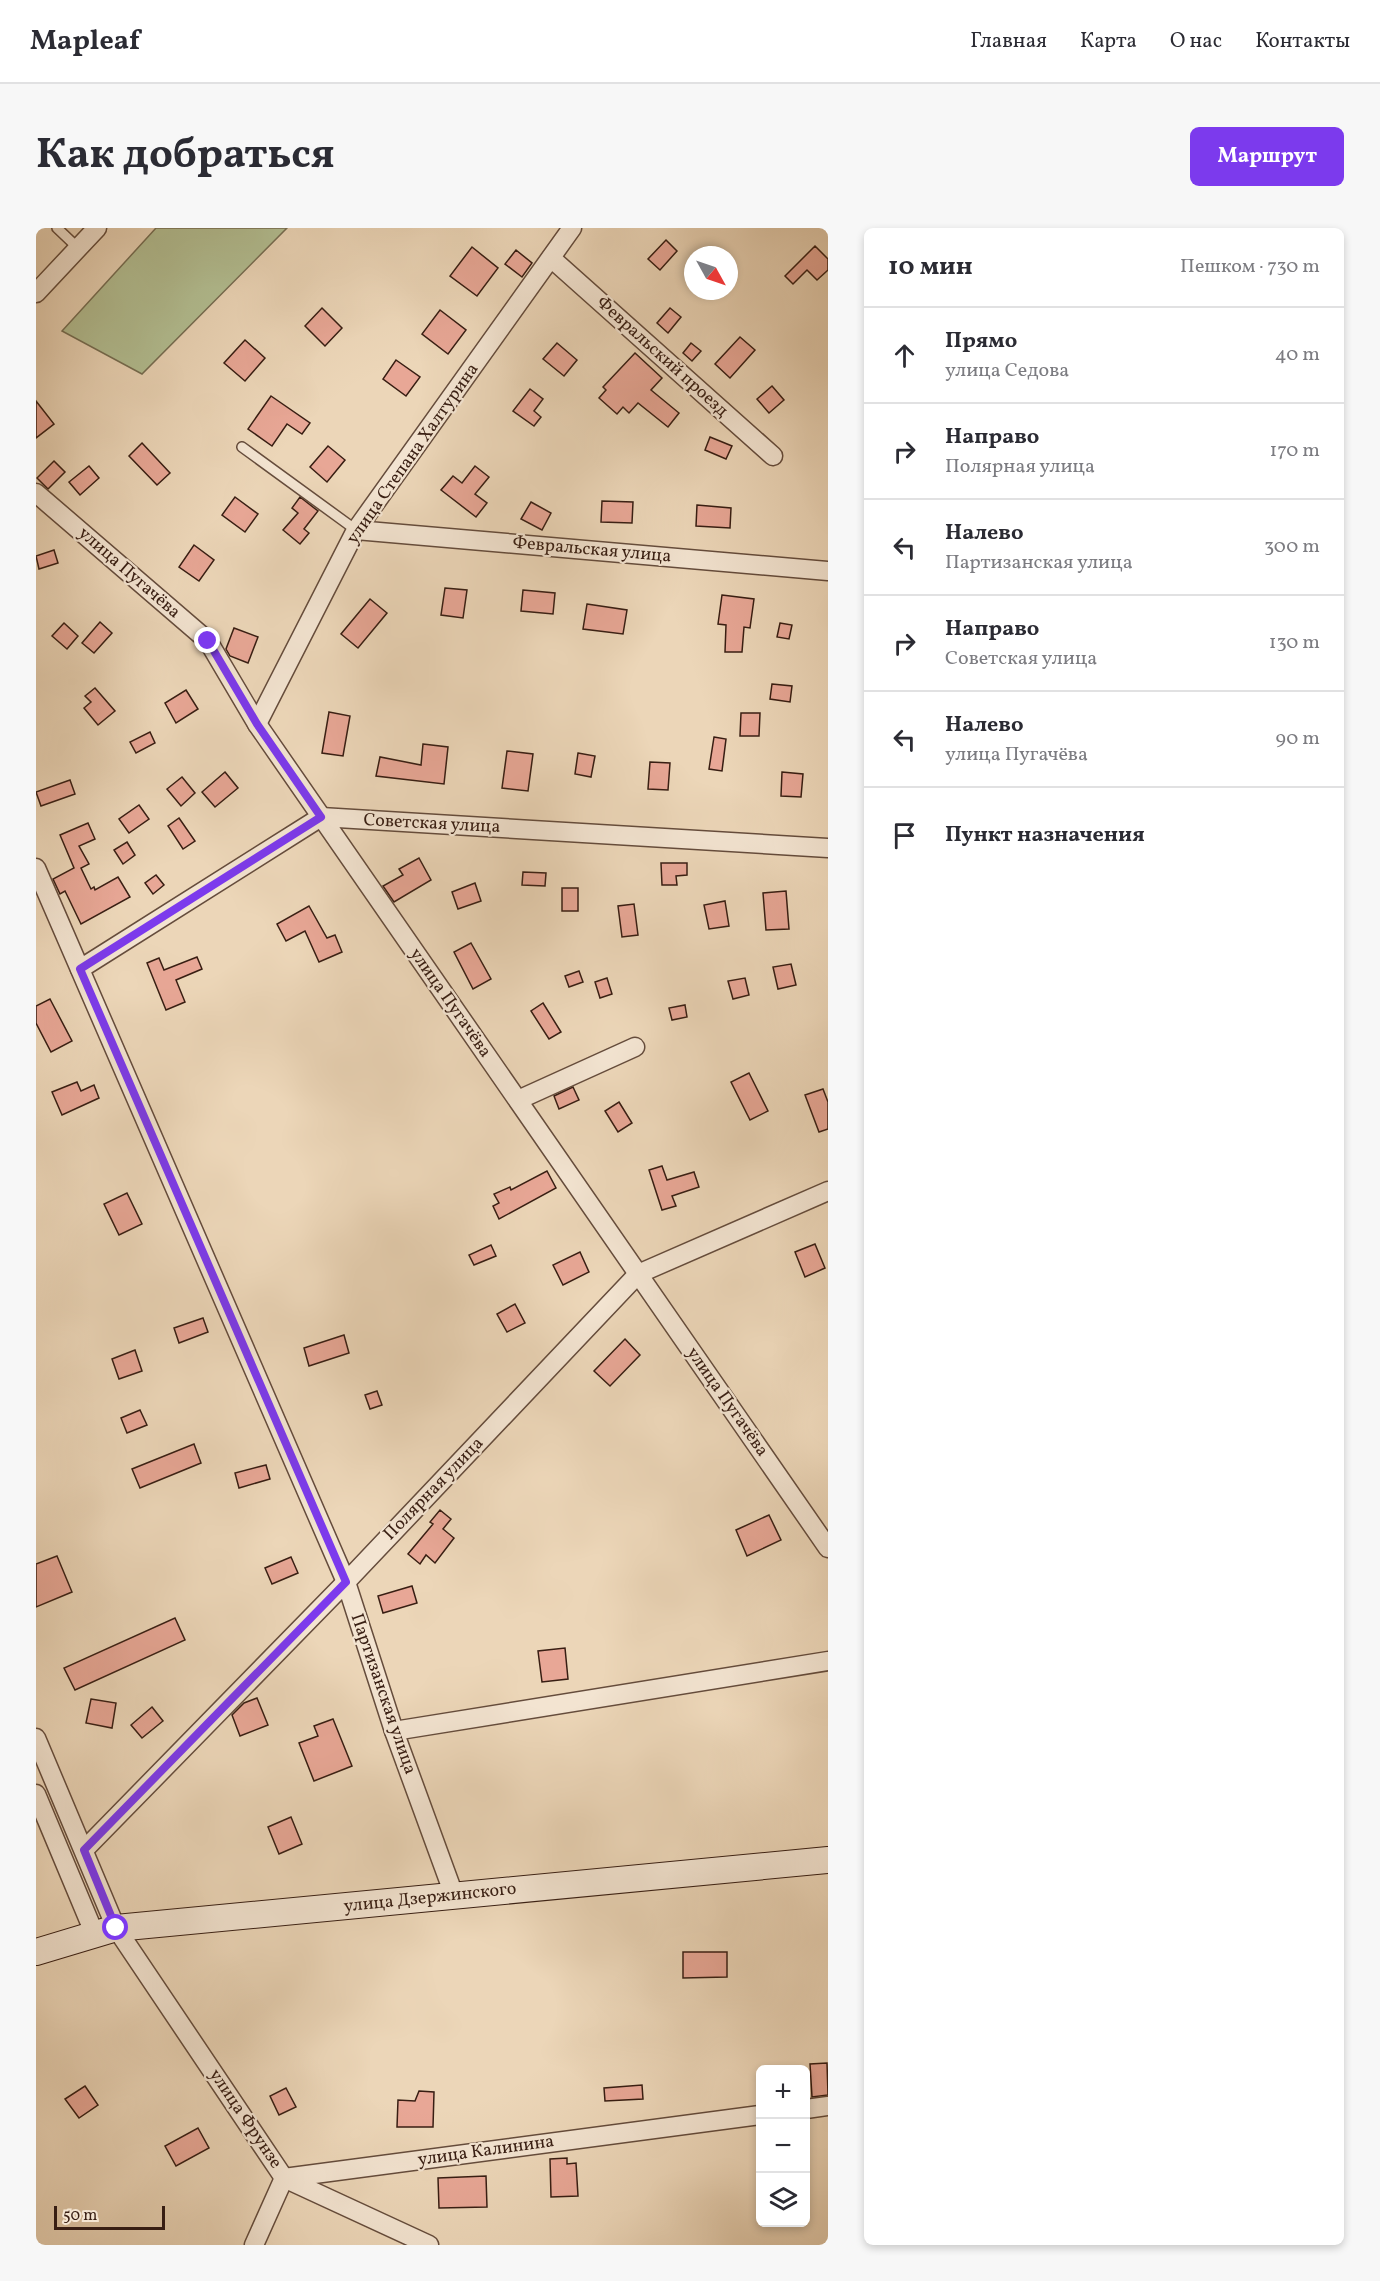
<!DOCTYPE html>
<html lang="ru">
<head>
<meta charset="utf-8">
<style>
	:root { --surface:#fff; --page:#f7f7f7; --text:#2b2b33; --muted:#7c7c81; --line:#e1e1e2; --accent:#7c3aed }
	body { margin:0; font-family:Vollkorn,serif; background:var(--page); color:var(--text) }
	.controls { position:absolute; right:18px; bottom:18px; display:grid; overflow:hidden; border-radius:9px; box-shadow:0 3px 9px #0003 }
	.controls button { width:54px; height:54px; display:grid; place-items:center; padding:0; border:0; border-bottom:2px solid var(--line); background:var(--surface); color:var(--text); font:30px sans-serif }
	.compass { position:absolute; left:648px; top:18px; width:54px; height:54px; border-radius:50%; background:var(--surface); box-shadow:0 3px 9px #0003; rotate:130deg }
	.scale { position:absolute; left:18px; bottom:15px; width:111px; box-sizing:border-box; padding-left:6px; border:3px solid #381e13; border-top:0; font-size:16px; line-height:21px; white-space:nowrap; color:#381e13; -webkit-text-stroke:4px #f3e4d1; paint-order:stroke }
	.stop { position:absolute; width:18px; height:18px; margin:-14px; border:4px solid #7c3aed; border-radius:50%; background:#fff }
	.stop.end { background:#7c3aed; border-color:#fff; box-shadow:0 2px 6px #0008 }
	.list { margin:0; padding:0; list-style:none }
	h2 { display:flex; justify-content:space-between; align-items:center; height:78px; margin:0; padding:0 24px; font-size:26px }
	h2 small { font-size:20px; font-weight:400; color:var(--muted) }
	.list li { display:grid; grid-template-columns:39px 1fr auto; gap:18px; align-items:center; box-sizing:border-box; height:96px; padding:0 24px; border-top:2px solid var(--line) }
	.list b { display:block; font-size:22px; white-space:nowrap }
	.list p { margin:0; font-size:20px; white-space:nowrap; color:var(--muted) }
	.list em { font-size:20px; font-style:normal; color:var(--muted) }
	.icon { flex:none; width:33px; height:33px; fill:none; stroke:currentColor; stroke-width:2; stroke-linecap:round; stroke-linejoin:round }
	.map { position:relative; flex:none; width:792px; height:2017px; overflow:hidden; border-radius:9px }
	header { display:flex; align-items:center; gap:36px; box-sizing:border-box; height:84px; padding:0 30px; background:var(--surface); border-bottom:2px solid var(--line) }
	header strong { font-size:28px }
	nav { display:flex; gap:33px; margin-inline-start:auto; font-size:21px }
	.intro { display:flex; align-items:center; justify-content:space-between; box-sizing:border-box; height:144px; padding:0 36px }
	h1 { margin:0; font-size:42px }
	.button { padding:15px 27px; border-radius:9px; background:var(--accent); color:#fff; font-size:21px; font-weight:700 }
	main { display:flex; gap:36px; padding:0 36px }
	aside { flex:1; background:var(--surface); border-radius:9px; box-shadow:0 3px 9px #0003 }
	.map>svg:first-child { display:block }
	.green { fill:#b3bf93; stroke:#766e53; stroke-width:1.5 }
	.building { fill:#e8a796; stroke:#381e13; stroke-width:1.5 }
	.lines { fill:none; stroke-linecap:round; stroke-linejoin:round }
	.lane-casing { stroke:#654c3c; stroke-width:12 }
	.street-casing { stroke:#654c3c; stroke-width:21 }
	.secondary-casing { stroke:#381e13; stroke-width:28 }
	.lane { stroke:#f3e4d1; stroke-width:9 }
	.street { stroke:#f3e4d1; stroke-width:18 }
	.secondary { stroke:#f3e4d1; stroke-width:26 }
	.route { stroke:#7c3aed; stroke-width:8 }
	.labels { text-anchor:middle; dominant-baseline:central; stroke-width:4.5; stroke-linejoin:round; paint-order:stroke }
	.street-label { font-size:18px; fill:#381e13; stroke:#f3e4d1 }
</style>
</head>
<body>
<header>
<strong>Mapleaf</strong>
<nav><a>Главная</a><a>Карта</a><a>О нас</a><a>Контакты</a></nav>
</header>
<div class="intro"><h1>Как добраться</h1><a class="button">Маршрут</a></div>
<main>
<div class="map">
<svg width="792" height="2017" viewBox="0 0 792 2017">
	<rect width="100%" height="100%" fill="#ecd6b8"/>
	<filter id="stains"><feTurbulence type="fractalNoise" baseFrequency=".00333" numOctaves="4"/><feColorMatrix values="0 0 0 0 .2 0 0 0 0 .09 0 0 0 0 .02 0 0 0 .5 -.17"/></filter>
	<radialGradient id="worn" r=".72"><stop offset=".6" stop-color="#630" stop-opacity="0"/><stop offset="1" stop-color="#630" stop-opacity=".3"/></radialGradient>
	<!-- green -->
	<polygon class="green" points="120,0 251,0 106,146 26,103"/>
	<!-- building -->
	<g class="building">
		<polygon points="630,12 641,23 624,42 612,31"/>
		<polygon points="779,18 792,31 792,42 781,52 771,42 757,56 749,48"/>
		<polygon points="436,19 462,40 441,68 414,48"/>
		<polygon points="480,22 496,35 486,49 469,36"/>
		<polygon points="286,80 306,100 289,118 269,98"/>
		<polygon points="634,80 645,89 632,105 621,95"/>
		<polygon points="404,82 430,102 412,126 386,106"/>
		<polygon points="704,109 719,122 694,150 679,136"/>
		<polygon points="209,112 229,130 209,153 188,135"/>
		<polygon points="521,115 541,132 528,148 507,131"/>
		<polygon points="655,115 665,123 656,133 647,125"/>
		<polygon points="599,125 626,150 615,162 643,185 632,199 602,175 593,185 587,179 581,186 563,170 570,162 567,159"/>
		<polygon points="360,132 384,149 370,168 347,151"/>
		<polygon points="736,158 748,172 733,185 721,171"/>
		<polygon points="494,161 507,171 498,183 505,189 498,198 477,183"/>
		<polygon points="235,168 274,195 266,206 251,196 236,218 212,201"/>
		<polygon points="0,173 18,196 0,210"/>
		<polygon points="674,209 696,218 690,231 669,222"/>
		<polygon points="106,215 134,245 121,257 93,228"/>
		<polygon points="292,218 309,232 291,254 274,239"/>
		<polygon points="18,233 29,244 12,261 1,250"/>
		<polygon points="53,238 63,250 44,267 33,254"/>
		<polygon points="439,238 453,249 439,266 451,275 440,289 405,262 417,248 426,255"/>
		<polygon points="199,269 222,286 209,304 186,287"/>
		<polygon points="264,269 282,283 268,301 273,305 264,316 247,302 262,285 256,280"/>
		<polygon points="566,273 597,274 596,295 565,294"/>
		<polygon points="495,274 515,285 506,302 485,291"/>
		<polygon points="661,277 695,280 694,300 660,298"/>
		<polygon points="158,317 178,332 163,353 143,339"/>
		<polygon points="18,322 22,335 3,341 0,328"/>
		<polygon points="409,360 431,362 427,390 405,387"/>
		<polygon points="487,362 519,365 517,386 485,383"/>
		<polygon points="686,367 718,371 714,400 708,399 706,424 689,424 690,397 682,396"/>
		<polygon points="334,371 351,385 322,420 305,406"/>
		<polygon points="551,376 591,382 587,406 547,401"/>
		<polygon points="64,394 76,405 58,425 46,415"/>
		<polygon points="28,395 42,408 31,421 16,408"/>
		<polygon points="744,395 756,397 753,411 741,409"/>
		<polygon points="198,400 222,409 212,435 194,428 190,421"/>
		<polygon points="736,456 756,458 754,474 734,471"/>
		<polygon points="59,460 79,483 62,497 48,480 55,474 49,468"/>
		<polygon points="150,462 162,481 140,495 129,475"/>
		<polygon points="293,484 314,488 307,528 286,525"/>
		<polygon points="705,485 724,485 723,508 704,508"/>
		<polygon points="114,504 119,515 100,525 94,514"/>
		<polygon points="678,509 690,511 686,543 673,541"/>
		<polygon points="387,516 412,519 408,556 340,548 344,529 385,537"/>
		<polygon points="471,523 497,526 492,563 466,560"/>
		<polygon points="542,525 559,528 555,549 539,546"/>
		<polygon points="614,534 634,535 632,562 612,561"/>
		<polygon points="189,544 202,560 179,579 166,564"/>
		<polygon points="746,544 767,546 765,569 745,568"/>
		<polygon points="146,549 159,565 145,578 131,561"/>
		<polygon points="34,552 39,566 5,578 0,564"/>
		<polygon points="103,577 113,591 93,605 83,591"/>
		<polygon points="143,590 159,613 147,621 132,598"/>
		<polygon points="52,595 59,611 43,618 53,636 45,640 55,661 58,659 59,662 82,649 94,669 45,696 29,663 24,666 17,651 38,640 24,607"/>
		<polygon points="91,614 99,627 87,636 78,622"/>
		<polygon points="383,630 395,652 358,674 347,658 367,647 363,641"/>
		<polygon points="625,635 651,635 651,647 640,648 641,657 626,657"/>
		<polygon points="487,644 510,645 509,658 486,657"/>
		<polygon points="120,647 128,657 117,666 109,655"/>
		<polygon points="439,655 445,673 422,681 416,664"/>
		<rect x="526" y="660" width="16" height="23"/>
		<polygon points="750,663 753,701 730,702 727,665"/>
		<polygon points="689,673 693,698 673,701 668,677"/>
		<polygon points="598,676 602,707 586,709 582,678"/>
		<polygon points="273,678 291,710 299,707 306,724 283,734 269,703 250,713 241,696"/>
		<polygon points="435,715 455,751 437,761 418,724"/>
		<polygon points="161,729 166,741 140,752 149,774 130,782 111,735 123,730 128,742"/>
		<polygon points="755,736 760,757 742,761 737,739"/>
		<polygon points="543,743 547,754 533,759 529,748"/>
		<polygon points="571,750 576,766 564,770 559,754"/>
		<polygon points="709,750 713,767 697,771 692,753"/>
		<polygon points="14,771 36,813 15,824 0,795 0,778"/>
		<polygon points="507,775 525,804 513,811 495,783"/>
		<polygon points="649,777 651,789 636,792 633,780"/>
		<polygon points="713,845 732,883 714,892 695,854"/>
		<polygon points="41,854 45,863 58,857 63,870 26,887 16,864"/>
		<polygon points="537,859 543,872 523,881 518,868"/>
		<polygon points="787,861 792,874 792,901 783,904 769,867"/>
		<polygon points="583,874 596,895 582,904 569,883"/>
		<polygon points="626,938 631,952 658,944 663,959 636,968 640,978 626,982 613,942"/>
		<polygon points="511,943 520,960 463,991 457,978 463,975 458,966 474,959 475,962"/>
		<polygon points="91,965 106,996 83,1007 68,976"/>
		<polygon points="779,1016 789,1040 769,1049 759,1024"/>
		<polygon points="455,1017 460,1028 438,1037 433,1027"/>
		<polygon points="544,1024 553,1044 527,1057 517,1037"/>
		<polygon points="479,1076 489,1095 471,1104 461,1086"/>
		<polygon points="167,1090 172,1104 143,1115 138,1100"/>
		<polygon points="308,1107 313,1125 273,1138 268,1120"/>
		<polygon points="589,1111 604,1127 574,1158 558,1143"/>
		<polygon points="99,1122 106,1143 83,1151 76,1131"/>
		<polygon points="341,1163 346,1177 334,1181 329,1167"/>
		<polygon points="104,1182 111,1197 91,1205 85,1190"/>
		<polygon points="158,1216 165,1235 104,1260 96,1241"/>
		<polygon points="230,1237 234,1251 203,1260 199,1245"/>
		<polygon points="404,1282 415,1291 407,1301 418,1310 399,1335 390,1327 384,1336 372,1326 397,1296 394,1294"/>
		<polygon points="733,1287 745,1312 711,1328 700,1302"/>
		<polygon points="21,1328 36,1364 0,1379 0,1336"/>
		<polygon points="255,1329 262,1345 236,1356 229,1340"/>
		<polygon points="376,1358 381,1375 347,1385 342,1368"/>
		<polygon points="139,1390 149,1412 39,1462 28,1440"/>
		<polygon points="529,1420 532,1451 506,1454 502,1423"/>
		<polygon points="221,1470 232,1497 204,1508 196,1487 208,1475"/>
		<polygon points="55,1471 80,1475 76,1500 50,1495"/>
		<polygon points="116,1479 127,1493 106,1510 95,1497"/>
		<polygon points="297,1491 316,1538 278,1553 263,1515 282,1508 278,1498"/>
		<polygon points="255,1589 266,1616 243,1626 232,1599"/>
		<polygon points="647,1724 691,1724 691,1749 647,1750"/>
		<polygon points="791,1835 792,1867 776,1869 774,1836"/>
		<polygon points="606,1857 607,1871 569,1873 568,1860"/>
		<polygon points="49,1858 62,1877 43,1890 29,1871"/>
		<polygon points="250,1860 260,1879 243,1887 234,1868"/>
		<polygon points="383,1863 398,1864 397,1899 361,1899 362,1872 379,1873"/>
		<polygon points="162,1900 173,1920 140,1938 129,1918"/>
		<polygon points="531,1930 531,1936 540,1935 542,1968 515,1969 514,1931"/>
		<polygon points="450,1948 451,1979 403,1980 402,1950"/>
	</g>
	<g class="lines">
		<!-- lane casing -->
		<g class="lane-casing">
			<g id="lane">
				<polyline points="21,0 42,20"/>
				<polyline points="206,219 320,302"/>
			</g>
		</g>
		<!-- street casing -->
		<g class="street-casing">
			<g id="street">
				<polyline points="515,30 737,228"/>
				<polyline points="0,65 61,0"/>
				<polyline points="0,265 172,413 221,496 792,1320"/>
				<polyline points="320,302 792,343"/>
				<polyline points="221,496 320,302 536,0"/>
				<polyline points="0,640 310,1354 358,1503 418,1667"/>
				<polyline points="44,741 285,589 792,620"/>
				<polyline points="482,872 599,819"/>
				<polyline points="358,1503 792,1433"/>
				<polyline points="0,1510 80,1700 248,1950 393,2017"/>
				<polyline points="0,1566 59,1707"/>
				<polyline points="48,1622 310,1354 602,1046 792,963"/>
				<polyline points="770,1881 792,1878"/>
				<polyline points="218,2017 248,1950 724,1887"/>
			</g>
		</g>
		<!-- secondary casing -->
		<g class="secondary-casing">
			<polyline id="secondary" points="0,1724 80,1700 792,1632"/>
		</g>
		<!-- lane -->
		<use href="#lane" class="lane"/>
		<!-- street -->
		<use href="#street" class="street"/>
		<!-- secondary -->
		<use href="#secondary" class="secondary"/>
	</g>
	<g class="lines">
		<!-- route -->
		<polyline class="route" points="80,1700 48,1622 310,1354 44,741 285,589 221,496 172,413"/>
	</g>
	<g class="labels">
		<!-- street labels -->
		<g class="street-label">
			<text transform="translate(626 129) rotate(42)">Февральский проезд</text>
			<text transform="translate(377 226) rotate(-55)">улица Степана Халтурина</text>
			<text transform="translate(556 322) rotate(5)">Февральская улица</text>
			<text transform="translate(93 345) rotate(41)">улица Пугачёва</text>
			<text transform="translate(396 596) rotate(3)">Советская улица</text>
			<text transform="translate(414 775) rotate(55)">улица Пугачёва</text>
			<text transform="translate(691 1174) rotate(55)">улица Пугачёва</text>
			<text transform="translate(398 1261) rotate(-46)">Полярная улица</text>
			<text transform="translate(347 1466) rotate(71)">Партизанская улица</text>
			<text transform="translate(394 1670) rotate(-6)">улица Дзержинского</text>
			<text transform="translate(209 1891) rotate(56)">улица Фрунзе</text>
			<text transform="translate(450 1923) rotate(-8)">улица Калинина</text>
		</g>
	</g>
	<rect width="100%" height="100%" filter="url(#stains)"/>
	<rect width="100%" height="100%" fill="url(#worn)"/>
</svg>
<div class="controls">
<button>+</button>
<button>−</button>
<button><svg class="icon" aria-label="layers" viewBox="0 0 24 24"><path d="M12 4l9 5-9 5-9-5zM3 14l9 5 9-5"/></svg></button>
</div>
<svg class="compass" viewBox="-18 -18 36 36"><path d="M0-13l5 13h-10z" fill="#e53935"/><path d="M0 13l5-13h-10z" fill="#7c7c81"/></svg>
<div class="scale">50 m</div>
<div class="stop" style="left:80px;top:1700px"></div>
<div class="stop end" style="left:172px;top:413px"></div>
</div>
<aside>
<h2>10 мин<small>Пешком · 730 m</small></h2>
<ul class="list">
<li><svg class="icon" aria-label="ahead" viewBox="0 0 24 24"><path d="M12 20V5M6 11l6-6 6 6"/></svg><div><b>Прямо</b><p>улица Седова</p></div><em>40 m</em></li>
<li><svg class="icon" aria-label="right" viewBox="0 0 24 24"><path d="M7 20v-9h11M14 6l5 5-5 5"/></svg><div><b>Направо</b><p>Полярная улица</p></div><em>170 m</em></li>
<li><svg class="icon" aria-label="left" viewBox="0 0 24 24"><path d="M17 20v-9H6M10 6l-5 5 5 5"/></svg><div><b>Налево</b><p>Партизанская улица</p></div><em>300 m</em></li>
<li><svg class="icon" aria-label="right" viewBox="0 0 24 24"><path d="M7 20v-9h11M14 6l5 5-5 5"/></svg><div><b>Направо</b><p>Советская улица</p></div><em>130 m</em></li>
<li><svg class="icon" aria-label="left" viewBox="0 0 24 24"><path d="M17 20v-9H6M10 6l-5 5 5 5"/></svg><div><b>Налево</b><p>улица Пугачёва</p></div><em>90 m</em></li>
<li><svg class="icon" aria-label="arrive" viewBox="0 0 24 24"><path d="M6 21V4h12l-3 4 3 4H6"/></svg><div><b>Пункт назначения</b></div></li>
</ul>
</aside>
</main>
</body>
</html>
